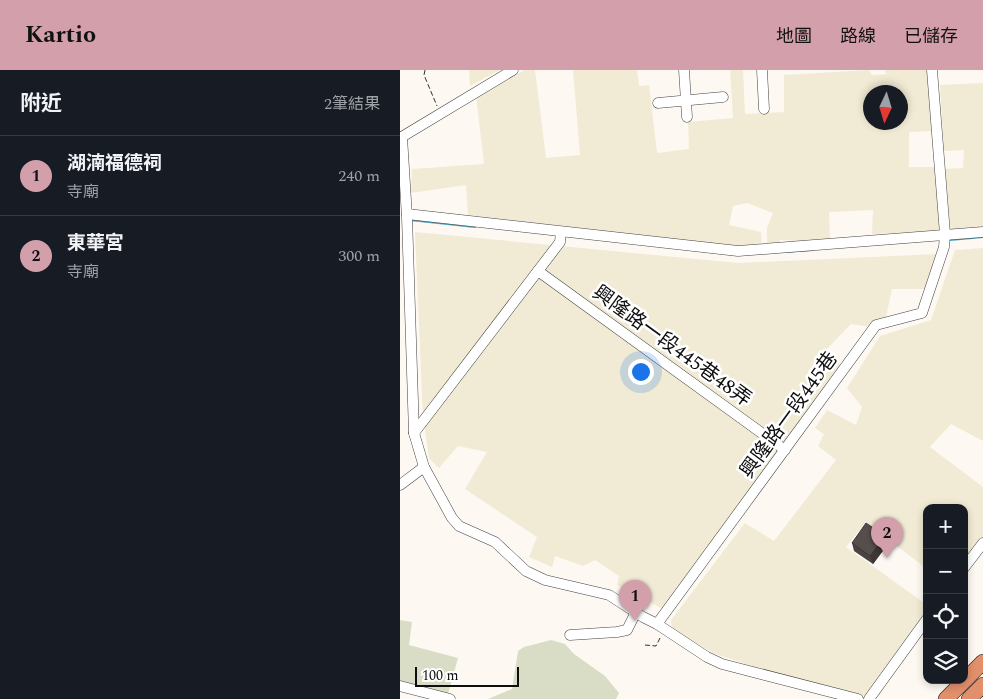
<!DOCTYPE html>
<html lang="zh-TW">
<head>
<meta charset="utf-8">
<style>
	:root { --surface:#171b24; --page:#20242c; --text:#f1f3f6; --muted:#9ea1a6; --line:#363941; --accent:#d29fab }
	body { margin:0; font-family:Spectral,"Noto Sans TC",serif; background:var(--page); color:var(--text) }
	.controls { position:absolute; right:15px; bottom:15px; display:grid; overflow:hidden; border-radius:10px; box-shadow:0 2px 8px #0003 }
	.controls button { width:45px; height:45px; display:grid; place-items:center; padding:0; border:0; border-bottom:1px solid var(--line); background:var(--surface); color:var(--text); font:25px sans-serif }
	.compass { position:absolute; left:463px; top:15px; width:45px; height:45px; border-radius:50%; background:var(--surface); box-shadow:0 2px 8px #0003; rotate:184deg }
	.scale { position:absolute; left:15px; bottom:12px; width:104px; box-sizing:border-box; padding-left:5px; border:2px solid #0e0e0e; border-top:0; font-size:14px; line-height:18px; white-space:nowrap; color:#0e0e0e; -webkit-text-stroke:4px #fff; paint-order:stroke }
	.you { position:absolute; left:240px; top:301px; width:18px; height:18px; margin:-12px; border:4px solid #fff; border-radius:50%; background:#1a73e8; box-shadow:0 0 0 8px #1a73e833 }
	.badge { display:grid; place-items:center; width:32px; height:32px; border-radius:50%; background:var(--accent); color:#111; font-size:16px; font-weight:700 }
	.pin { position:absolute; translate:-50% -41px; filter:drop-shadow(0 1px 2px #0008) }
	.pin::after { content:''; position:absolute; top:26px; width:18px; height:15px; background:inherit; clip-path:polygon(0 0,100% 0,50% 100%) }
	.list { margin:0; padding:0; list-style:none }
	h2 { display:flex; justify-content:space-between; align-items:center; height:65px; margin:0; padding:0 20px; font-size:21px }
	h2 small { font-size:16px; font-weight:400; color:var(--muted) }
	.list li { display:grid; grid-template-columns:32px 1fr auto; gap:15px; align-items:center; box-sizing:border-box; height:80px; padding:0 20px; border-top:1px solid var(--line) }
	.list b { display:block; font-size:19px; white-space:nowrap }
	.list p { margin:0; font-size:16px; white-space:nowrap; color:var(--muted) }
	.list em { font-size:16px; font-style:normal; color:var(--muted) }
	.icon { flex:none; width:28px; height:28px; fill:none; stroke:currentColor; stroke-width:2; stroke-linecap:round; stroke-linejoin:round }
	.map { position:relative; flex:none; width:583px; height:629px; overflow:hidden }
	header { display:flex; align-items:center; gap:30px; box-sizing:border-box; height:70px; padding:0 25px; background:var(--accent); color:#111 }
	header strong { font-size:24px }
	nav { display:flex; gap:28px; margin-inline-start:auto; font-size:18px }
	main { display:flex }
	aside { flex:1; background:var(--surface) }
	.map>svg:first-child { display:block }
	.farmland { fill:#f1ead4; fill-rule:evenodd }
	.cemetery { fill:#d9ddc5 }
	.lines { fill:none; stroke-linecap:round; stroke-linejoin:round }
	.stream { stroke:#4da1bc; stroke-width:2 }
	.minor-casing { stroke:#414141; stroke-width:11 }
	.highway-casing { stroke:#1f1f1f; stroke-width:16 }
	.path { stroke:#303030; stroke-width:1; stroke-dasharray:5 2.5; stroke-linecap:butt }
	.minor { stroke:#fff; stroke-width:10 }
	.highway { stroke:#e28f6b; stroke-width:15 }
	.wall { fill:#4a4341 }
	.shaded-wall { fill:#3c3735 }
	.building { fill:#564e4c; stroke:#3c3735 }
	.labels { text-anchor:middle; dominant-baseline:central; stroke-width:5; stroke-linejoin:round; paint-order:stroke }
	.street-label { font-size:20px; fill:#0e0e0e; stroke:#fff }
</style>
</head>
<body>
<header>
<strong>Kartio</strong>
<nav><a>地圖</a><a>路線</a><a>已儲存</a></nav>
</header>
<main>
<aside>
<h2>附近<small>2筆結果</small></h2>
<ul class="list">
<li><span class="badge">1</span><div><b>湖湳福德祠</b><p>寺廟</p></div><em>240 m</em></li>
<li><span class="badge">2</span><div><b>東華宮</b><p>寺廟</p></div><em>300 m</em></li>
</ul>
</aside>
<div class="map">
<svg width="583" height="629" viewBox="0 0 583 629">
	<rect width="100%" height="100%" fill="#fdf9f2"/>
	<!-- farmland -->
	<g class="farmland">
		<polygon points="69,0 100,0 70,16"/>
		<path d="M125 0H135L146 88 180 85 173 0H237L239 16 249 15 257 83 289 79 288 52 333 48 330 0H343L345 44 384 42V5L469 0 472 5 486 4 485 0H528L532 61 509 62V97H536L540 161 472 164 473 140 429 142 430 171 392 174 391 170H380L379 175H367V158L373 143 347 133 333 136 329 155 361 162 362 175 335 176 68 145 66 115 11 123 12 99 84 94 76 26ZM470 22H500V52H470Z"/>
		<polygon points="583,13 583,158 550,160 545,99 563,98 564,80 544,81 540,15"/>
		<polygon points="15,162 338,193 538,184 525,219 492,219 486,247 472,257 451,254 424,282 440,295 263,539 217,515 219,506 195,490 183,496 155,486 152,497 129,487 137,467 65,419 87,382 58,376 39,398 29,388 23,347"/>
		<polygon points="583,178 583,371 551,354 530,377 583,417 583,474 564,496 564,438 527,438 527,499 466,452 446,477 527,535 527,548 467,627 355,597 313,583 272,558 271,550 345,453 374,471 436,390 418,376 424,364 415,358 427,340 456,355 462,337 447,318 480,266 531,250 555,180"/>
	</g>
	<!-- cemetery -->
	<g class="cemetery">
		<polygon points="0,550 12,552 9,575 58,588 48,624 0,612"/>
		<polygon points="151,570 165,574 174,584 205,606 219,623 216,629 88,629 112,619 118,581 124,577"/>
	</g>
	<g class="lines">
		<!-- stream -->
		<g class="stream">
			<polyline points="10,150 75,157"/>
			<polyline points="550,170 583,167"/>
			<polyline points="383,182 413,180"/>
		</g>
		<!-- minor casing -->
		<g class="minor-casing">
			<g id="minor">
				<polyline points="284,0 287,47"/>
				<polyline points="362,0 364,39"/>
				<polyline points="258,33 323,27"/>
				<polyline points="2,67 7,147 14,363 24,397 52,448 59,456 95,472 126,501 145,510 209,525 243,547 257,554 307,587 322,594 458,629"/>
				<polyline points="0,68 113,0"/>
				<polyline points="7,144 338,181 583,162"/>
				<polyline points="138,201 385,380"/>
				<polyline points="14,363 160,172 161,162"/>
				<polyline points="0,415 24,397"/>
				<polyline points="564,498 583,473"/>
				<polyline points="257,554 476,255 522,243 544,177 545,164 532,0"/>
				<polyline points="170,565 217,562 227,560 236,542"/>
				<polyline points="0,616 50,629"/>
				<polyline points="469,629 527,549"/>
			</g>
		</g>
		<!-- highway casing -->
		<g class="highway-casing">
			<g id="highway">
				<polyline points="546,629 583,592"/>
				<polyline points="569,629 583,615"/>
			</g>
		</g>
		<!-- path -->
		<g class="path">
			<polyline points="25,0 24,5 37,36"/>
			<polyline points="245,575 256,576 261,566"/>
		</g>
		<!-- minor -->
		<use href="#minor" class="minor"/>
		<!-- highway -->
		<use href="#highway" class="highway"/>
	</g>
	<!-- wall -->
	<polygon class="wall" points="485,466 488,474 473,494 454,481 452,473"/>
	<!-- shaded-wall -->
	<polygon class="shaded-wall" points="485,466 488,474 473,494 470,486"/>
	<!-- building -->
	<polygon class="building" points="466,453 485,466 470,486 452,473"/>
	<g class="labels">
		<!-- street labels -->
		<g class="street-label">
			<text transform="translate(272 276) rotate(36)">興隆路一段445巷48弄</text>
			<text transform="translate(389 345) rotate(-54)">興隆路一段445巷</text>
		</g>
	</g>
</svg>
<div class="controls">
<button>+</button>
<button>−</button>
<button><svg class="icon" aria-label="locate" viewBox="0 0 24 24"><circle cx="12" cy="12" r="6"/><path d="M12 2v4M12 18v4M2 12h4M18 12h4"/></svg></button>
<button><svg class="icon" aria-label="layers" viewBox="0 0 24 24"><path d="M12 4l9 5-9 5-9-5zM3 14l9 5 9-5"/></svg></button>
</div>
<svg class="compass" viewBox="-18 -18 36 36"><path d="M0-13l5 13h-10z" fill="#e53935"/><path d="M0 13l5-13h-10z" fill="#9ea1a6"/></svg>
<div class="scale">100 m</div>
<div class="you"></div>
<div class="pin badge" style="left:235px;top:551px">1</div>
<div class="pin badge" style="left:487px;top:488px">2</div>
</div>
</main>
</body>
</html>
